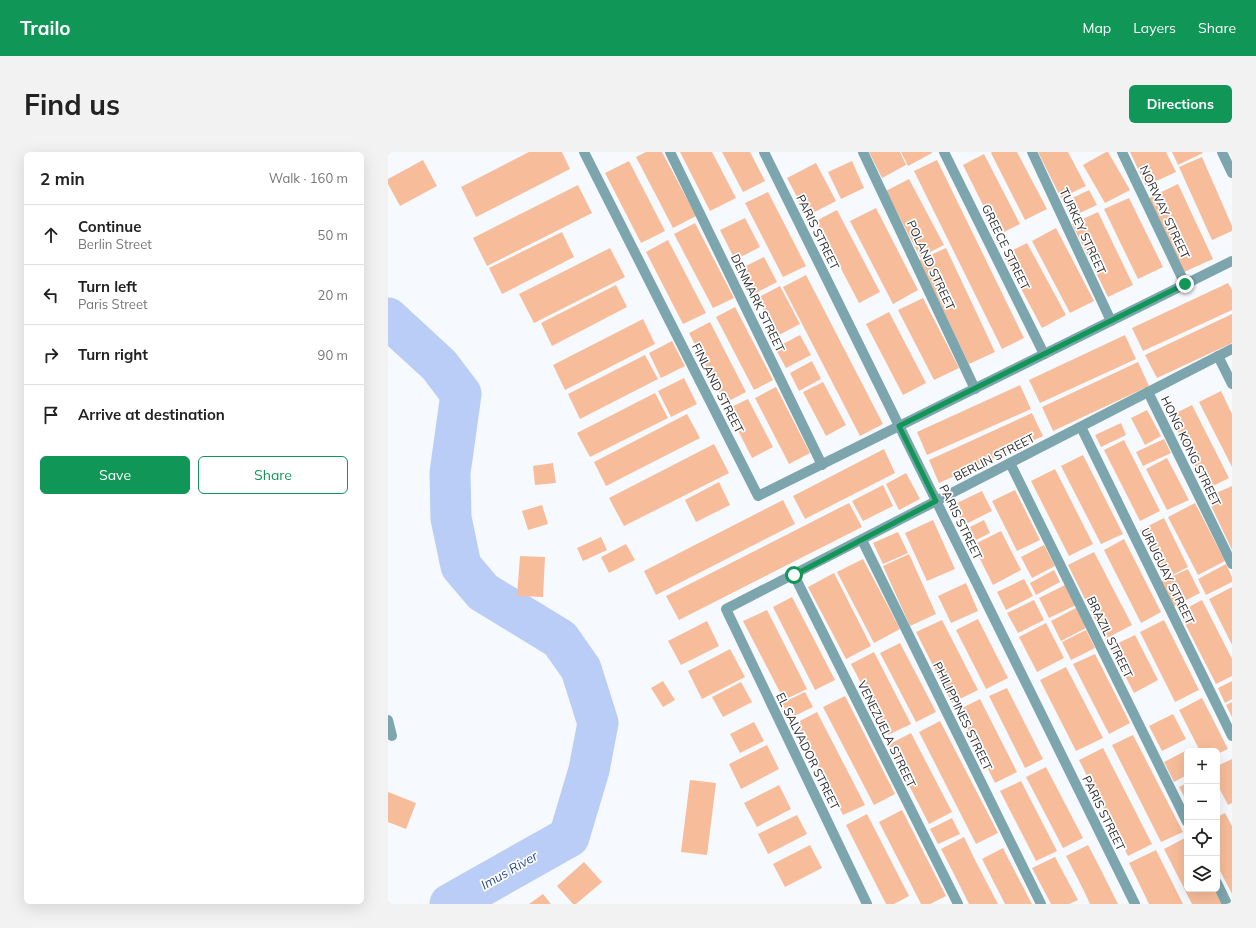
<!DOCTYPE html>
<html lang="en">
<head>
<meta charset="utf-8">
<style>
	:root { --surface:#fff; --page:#f2f2f2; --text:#222; --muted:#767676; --line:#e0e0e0; --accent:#109656 }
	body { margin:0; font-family:Mulish,sans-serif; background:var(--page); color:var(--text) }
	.controls { position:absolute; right:12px; bottom:12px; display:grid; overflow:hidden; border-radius:6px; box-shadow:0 4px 16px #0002 }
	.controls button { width:36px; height:36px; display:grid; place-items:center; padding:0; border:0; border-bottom:1px solid var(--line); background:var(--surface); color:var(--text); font:20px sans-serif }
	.stop { position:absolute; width:12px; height:12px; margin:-9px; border:3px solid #109656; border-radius:50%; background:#fff }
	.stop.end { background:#109656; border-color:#fff; box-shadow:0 1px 4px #0008 }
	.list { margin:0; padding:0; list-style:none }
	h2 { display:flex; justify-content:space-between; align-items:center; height:52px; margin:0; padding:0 16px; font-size:17px }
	h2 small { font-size:13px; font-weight:400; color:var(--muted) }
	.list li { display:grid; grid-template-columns:26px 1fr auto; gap:12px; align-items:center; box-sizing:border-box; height:60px; padding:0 16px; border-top:1px solid var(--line) }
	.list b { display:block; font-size:15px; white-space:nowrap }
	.list p { margin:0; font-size:13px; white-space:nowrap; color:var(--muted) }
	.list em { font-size:13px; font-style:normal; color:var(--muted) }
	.actions { display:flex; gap:8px; padding:12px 16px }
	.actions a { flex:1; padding:9px 0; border:1px solid var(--accent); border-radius:6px; text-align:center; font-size:14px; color:var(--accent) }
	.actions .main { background:var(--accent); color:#fff }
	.icon { flex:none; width:22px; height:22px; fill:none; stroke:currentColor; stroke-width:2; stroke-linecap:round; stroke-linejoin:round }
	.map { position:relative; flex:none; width:844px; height:752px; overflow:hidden; border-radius:6px }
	header { display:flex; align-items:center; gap:24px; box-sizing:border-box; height:56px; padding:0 20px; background:var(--accent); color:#fff }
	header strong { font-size:19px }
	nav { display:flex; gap:22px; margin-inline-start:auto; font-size:14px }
	.intro { display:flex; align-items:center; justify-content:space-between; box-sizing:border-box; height:96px; padding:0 24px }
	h1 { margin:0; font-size:28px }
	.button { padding:10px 18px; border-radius:6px; background:var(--accent); color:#fff; font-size:14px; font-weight:700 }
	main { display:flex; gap:24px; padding:0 24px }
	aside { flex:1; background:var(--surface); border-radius:6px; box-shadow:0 4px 16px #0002 }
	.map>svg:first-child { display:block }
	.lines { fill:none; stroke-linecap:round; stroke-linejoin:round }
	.river { stroke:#b9cdf6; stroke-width:41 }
	.building { fill:#f7bd9a }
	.minor { stroke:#7ca5ad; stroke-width:10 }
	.route { stroke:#109656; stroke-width:5 }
	.labels { text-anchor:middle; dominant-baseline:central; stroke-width:3.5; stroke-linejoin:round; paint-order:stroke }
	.street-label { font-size:12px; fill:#2c2d2e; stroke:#fff }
	.water-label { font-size:13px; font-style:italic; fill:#2a4a97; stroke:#fff }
</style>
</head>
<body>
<header>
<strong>Trailo</strong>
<nav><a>Map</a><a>Layers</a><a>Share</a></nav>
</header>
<div class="intro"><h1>Find us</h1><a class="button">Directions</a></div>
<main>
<aside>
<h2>2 min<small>Walk · 160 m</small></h2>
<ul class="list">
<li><svg class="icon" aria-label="ahead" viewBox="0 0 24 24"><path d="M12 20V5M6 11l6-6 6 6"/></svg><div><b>Continue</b><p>Berlin Street</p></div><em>50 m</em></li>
<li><svg class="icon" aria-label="left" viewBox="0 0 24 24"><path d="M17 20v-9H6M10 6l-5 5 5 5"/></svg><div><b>Turn left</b><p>Paris Street</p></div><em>20 m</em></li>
<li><svg class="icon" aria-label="right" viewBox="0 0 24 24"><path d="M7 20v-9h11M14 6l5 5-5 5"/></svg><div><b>Turn right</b></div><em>90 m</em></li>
<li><svg class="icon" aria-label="arrive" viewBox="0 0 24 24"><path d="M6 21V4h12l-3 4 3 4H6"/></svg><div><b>Arrive at destination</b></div></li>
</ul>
<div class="actions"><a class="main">Save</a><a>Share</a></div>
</aside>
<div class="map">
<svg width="844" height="752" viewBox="0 0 844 752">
	<rect width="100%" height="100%" fill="#f6f9fe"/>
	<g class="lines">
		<!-- river -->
		<polyline class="river" points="0,166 51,213 73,242 62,321 63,366 73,414 95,440 172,487 193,517 210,571 201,618 181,685 62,752"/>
	</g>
	<!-- building -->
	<g class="building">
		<polygon points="141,0 174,0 182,17 88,65 73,35"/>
		<polygon points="258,0 274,0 308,64 285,76 248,5"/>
		<polygon points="292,0 324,0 348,46 322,59"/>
		<polygon points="334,0 362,0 377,29 355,40"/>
		<polygon points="481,0 512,0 518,13 494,26"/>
		<polygon points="513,0 544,0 544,1 520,14"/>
		<polygon points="604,0 629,0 659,57 637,68 603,1"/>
		<polygon points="650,0 680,0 698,34 673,46"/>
		<polygon points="718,0 720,0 742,38 717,51 695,13"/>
		<polygon points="742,0 778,0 788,20 758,34"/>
		<polygon points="784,0 814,0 815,1 790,13"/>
		<polygon points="596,2 632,72 610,83 575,13"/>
		<polygon points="814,5 844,74 844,79 824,88 791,15"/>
		<polygon points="35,8 49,34 12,54 0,32 0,27"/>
		<polygon points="549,8 636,186 614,197 526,19"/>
		<polygon points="241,9 277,79 253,91 217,21"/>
		<polygon points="464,9 476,36 453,47 440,20"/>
		<polygon points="428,11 448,49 419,64 399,26"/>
		<polygon points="521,27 556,93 532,105 498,39"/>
		<polygon points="790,32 825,107 796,120 761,46"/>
		<polygon points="190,33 204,61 99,114 85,86"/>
		<polygon points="701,38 709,53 683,65 676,50"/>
		<polygon points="380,40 418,114 395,125 357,51"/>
		<polygon points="741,46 775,115 750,127 716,57"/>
		<polygon points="488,56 530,138 505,152 462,69"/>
		<polygon points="449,58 492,140 471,151 428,69"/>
		<polygon points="710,60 745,133 720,145 684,72"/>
		<polygon points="357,66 372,95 347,108 332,78"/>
		<polygon points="307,71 346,146 325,156 286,82"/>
		<polygon points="668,76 706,149 682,161 644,89"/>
		<polygon points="174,80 186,105 114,142 101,116"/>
		<polygon points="280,88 318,161 295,172 258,100"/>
		<polygon points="639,91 678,163 654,176 615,103"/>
		<polygon points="222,96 237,125 146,171 131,142"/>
		<polygon points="558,96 607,200 581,212 531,108"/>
		<polygon points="376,105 389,130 364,143 352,117"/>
		<polygon points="418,123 495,272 472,284 395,135"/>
		<polygon points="840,131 844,138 844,158 755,199 744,176"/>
		<polygon points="228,133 239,155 164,194 153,171"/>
		<polygon points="392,134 412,172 389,184 369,146"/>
		<polygon points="535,146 571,216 546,228 510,158"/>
		<polygon points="347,155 385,228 366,238 328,165"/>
		<polygon points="501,160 538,231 515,243 478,172"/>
		<polygon points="844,162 844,191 769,226 757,203"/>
		<polygon points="255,167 267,192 177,238 165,213"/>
		<polygon points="322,170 358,240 337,251 301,181"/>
		<polygon points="412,183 423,203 398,216 387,196"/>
		<polygon points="737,183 748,207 652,251 641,228"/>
		<polygon points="284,189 297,214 273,226 261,201"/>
		<polygon points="257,203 270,227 192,267 180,242"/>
		<polygon points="424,209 433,227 411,239 402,221"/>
		<polygon points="750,210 761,234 665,279 654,255"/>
		<polygon points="296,226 309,252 283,265 270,239"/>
		<polygon points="435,230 458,273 438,284 415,240"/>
		<polygon points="632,233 643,257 539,303 529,280"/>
		<polygon points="388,235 422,301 401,312 367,246"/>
		<polygon points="833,239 844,262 844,315 811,250"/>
		<polygon points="267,241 280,266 202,305 189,281"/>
		<polygon points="360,247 385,295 364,306 339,257"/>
		<polygon points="804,253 841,326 819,337 782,264"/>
		<polygon points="759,258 773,284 757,293 743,266"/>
		<polygon points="644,261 655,284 551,331 541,308"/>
		<polygon points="299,262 312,286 218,334 206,310"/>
		<polygon points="733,271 738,283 713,295 707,283"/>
		<polygon points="776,287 783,301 755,314 748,300"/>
		<polygon points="736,288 772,359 752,369 716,298"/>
		<polygon points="326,292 341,321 236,374 221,346"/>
		<polygon points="496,297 507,321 417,367 405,344"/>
		<polygon points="695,303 735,382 713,392 673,314"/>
		<polygon points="779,306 801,348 779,358 758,317"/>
		<polygon points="165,311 168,331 147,333 145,314"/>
		<polygon points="667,317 705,392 681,404 643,329"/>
		<polygon points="518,321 532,347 511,358 498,332"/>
		<polygon points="331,330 342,353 308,370 297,348"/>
		<polygon points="495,333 505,354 475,369 464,349"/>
		<polygon points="844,334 844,398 819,345"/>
		<polygon points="627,338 652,388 629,399 604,349"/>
		<polygon points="594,339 604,359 576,373 565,353"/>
		<polygon points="395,348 407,372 268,443 256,419"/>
		<polygon points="461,351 474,375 291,468 278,444"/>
		<polygon points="807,351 837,409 810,423 780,365"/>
		<polygon points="154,353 160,372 140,378 134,359"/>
		<polygon points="776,366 800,415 777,427 752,378"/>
		<polygon points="545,368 567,417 539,429 517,381"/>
		<polygon points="596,368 602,381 584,390 578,377"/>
		<polygon points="613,379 633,418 605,433 585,393"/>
		<polygon points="510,380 520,401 495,412 485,391"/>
		<polygon points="213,385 219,398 195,409 189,396"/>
		<polygon points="736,387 773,460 753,471 716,398"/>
		<polygon points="238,392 247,408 221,421 213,405"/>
		<polygon points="656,393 667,414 644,426 633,405"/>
		<polygon points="706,400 744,473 717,487 680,413"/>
		<polygon points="521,402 548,462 522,474 495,414"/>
		<polygon points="132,404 157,405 155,445 129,444"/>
		<polygon points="475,407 512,477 486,491 449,420"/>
		<polygon points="838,412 844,425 844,430 818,443 810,427"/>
		<polygon points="800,417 812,441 785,455 772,430"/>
		<polygon points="666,418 672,430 648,443 642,431"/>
		<polygon points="446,421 483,494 458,507 420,435"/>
		<polygon points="636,427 645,444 618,458 609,440"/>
		<polygon points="578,431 590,459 563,471 550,444"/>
		<polygon points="677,433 688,453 661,466 651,446"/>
		<polygon points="844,435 844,493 821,447"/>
		<polygon points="404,445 447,528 427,538 385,455"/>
		<polygon points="646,448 656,468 630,481 619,461"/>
		<polygon points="814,448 844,507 844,524 828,532 791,460"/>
		<polygon points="688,456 698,476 673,489 663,469"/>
		<polygon points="379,458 419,537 396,548 355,469"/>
		<polygon points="590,467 620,526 598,537 568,478"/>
		<polygon points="554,468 590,538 564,551 528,480"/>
		<polygon points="776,468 811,538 787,550 752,480"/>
		<polygon points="319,469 331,494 293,513 280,489"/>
		<polygon points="658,471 676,506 649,520 631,485"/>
		<polygon points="698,478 707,496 683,508 674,490"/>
		<polygon points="747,483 770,528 746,541 722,495"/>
		<polygon points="512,491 548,560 528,570 492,501"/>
		<polygon points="342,497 357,525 314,547 300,519"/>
		<polygon points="486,500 523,572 500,583 463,512"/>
		<polygon points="707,502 742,571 721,582 685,512"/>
		<polygon points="678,515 715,586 688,599 652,528"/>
		<polygon points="275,529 287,548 275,555 263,536"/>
		<polygon points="844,529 844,547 837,551 830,536"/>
		<polygon points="353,530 364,550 335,565 324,545"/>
		<polygon points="619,536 655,607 637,616 601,544"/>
		<polygon points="417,540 425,555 402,566 394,551"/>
		<polygon points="457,544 507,642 486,653 435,555"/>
		<polygon points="814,546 840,597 829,602 829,599 812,599 791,558"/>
		<polygon points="592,547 629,620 607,631 570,558"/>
		<polygon points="844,550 844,565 838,553"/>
		<polygon points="429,560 477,653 455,663 408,571"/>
		<polygon points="785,562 798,587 774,599 761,574"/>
		<polygon points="552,569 610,681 588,692 531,580"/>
		<polygon points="366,570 376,589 352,601 342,582"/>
		<polygon points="523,581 564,660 541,672 500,593"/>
		<polygon points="745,583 795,680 773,690 724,593"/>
		<polygon points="379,593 391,617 353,637 341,612"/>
		<polygon points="715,596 764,692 740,704 691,608"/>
		<polygon points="803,596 804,599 799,599 799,623 786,630 776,610"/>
		<polygon points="844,607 844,651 840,653 829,632 829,614"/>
		<polygon points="658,615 695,686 675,696 638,625"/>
		<polygon points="302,628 328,631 319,703 293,700"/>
		<polygon points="633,629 669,699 648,709 612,639"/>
		<polygon points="799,631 799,650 791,635"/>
		<polygon points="391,633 403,657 369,675 356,651"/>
		<polygon points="0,640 28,651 18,677 0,670"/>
		<polygon points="514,658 558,744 542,752 533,752 491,670"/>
		<polygon points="837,661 844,674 844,742 829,713 829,665"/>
		<polygon points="479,662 521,744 506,752 498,752 458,673"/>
		<polygon points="409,663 419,682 380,702 370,682"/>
		<polygon points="564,666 572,682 550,692 542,677"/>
		<polygon points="576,685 587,708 610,752 581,752 565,720 553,697"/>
		<polygon points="799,685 799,737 828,737 835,752 804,752 776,697"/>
		<polygon points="422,693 434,716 397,735 385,712"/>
		<polygon points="700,693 712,716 730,752 702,752 696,739 678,704"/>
		<polygon points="615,696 621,708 644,752 617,752 594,707"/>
		<polygon points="768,698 795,752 761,752 747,723 741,711"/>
		<polygon points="667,705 690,748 681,752 663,752 644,716"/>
		<polygon points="196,710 214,730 188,752 185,752 169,734"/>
		<polygon points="155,742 163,752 141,752"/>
	</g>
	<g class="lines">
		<!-- minor -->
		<g class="minor">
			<polyline points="196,0 370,344 844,109"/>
			<polyline points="282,0 434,313"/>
			<polyline points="376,0 747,752"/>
			<polyline points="475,0 587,237"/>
			<polyline points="556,0 656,202"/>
			<polyline points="644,0 723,169"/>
			<polyline points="734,0 797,132"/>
			<polyline points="834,0 844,21"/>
			<polyline points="830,204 844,232"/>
			<polyline points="760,240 844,412"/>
			<polyline points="693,275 844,584"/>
			<polyline points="622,311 799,670"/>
			<polyline points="474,388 653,752"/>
			<polyline points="406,423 570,752"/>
			<polyline points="0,568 4,584"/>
			<polyline points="829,731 839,752"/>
			<polyline points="479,752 338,457 844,197"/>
		</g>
	</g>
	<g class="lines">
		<!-- route -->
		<polyline class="route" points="406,423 548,349 511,274 797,132"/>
	</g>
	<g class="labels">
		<!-- street labels -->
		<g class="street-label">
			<text transform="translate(777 60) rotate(65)">NORWAY STREET</text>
			<text transform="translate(695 79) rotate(65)">TURKEY STREET</text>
			<text transform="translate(430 80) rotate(64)">PARIS STREET</text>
			<text transform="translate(618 95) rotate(64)">GREECE STREET</text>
			<text transform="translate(543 113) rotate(65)">POLAND STREET</text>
			<text transform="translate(370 151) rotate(64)">DENMARK STREET</text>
			<text transform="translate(330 236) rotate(63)">FINLAND STREET</text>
			<text transform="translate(803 299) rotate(64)">HONG KONG STREET</text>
			<text transform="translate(606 305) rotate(-27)">BERLIN STREET</text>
			<text transform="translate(573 370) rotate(64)">PARIS STREET</text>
			<text transform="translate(780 424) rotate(64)">URUGUAY STREET</text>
			<text transform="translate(722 485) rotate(64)">BRAZIL STREET</text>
			<text transform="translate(575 564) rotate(64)">PHILIPPINES STREET</text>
			<text transform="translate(499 582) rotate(64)">VENEZUELA STREET</text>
			<text transform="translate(420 599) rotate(64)">EL SALVADOR STREET</text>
			<text transform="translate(716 661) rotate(64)">PARIS STREET</text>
		</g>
		<!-- water labels -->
		<g class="water-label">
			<text transform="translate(121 718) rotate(-30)">Imus River</text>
		</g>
	</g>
</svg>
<div class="controls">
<button>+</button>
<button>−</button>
<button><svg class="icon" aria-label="locate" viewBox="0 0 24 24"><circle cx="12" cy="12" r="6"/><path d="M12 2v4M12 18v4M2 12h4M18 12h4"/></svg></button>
<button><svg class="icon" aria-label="layers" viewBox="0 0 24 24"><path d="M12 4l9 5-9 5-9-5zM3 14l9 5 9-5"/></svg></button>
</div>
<div class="stop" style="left:406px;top:423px"></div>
<div class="stop end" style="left:797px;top:132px"></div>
</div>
</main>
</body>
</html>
